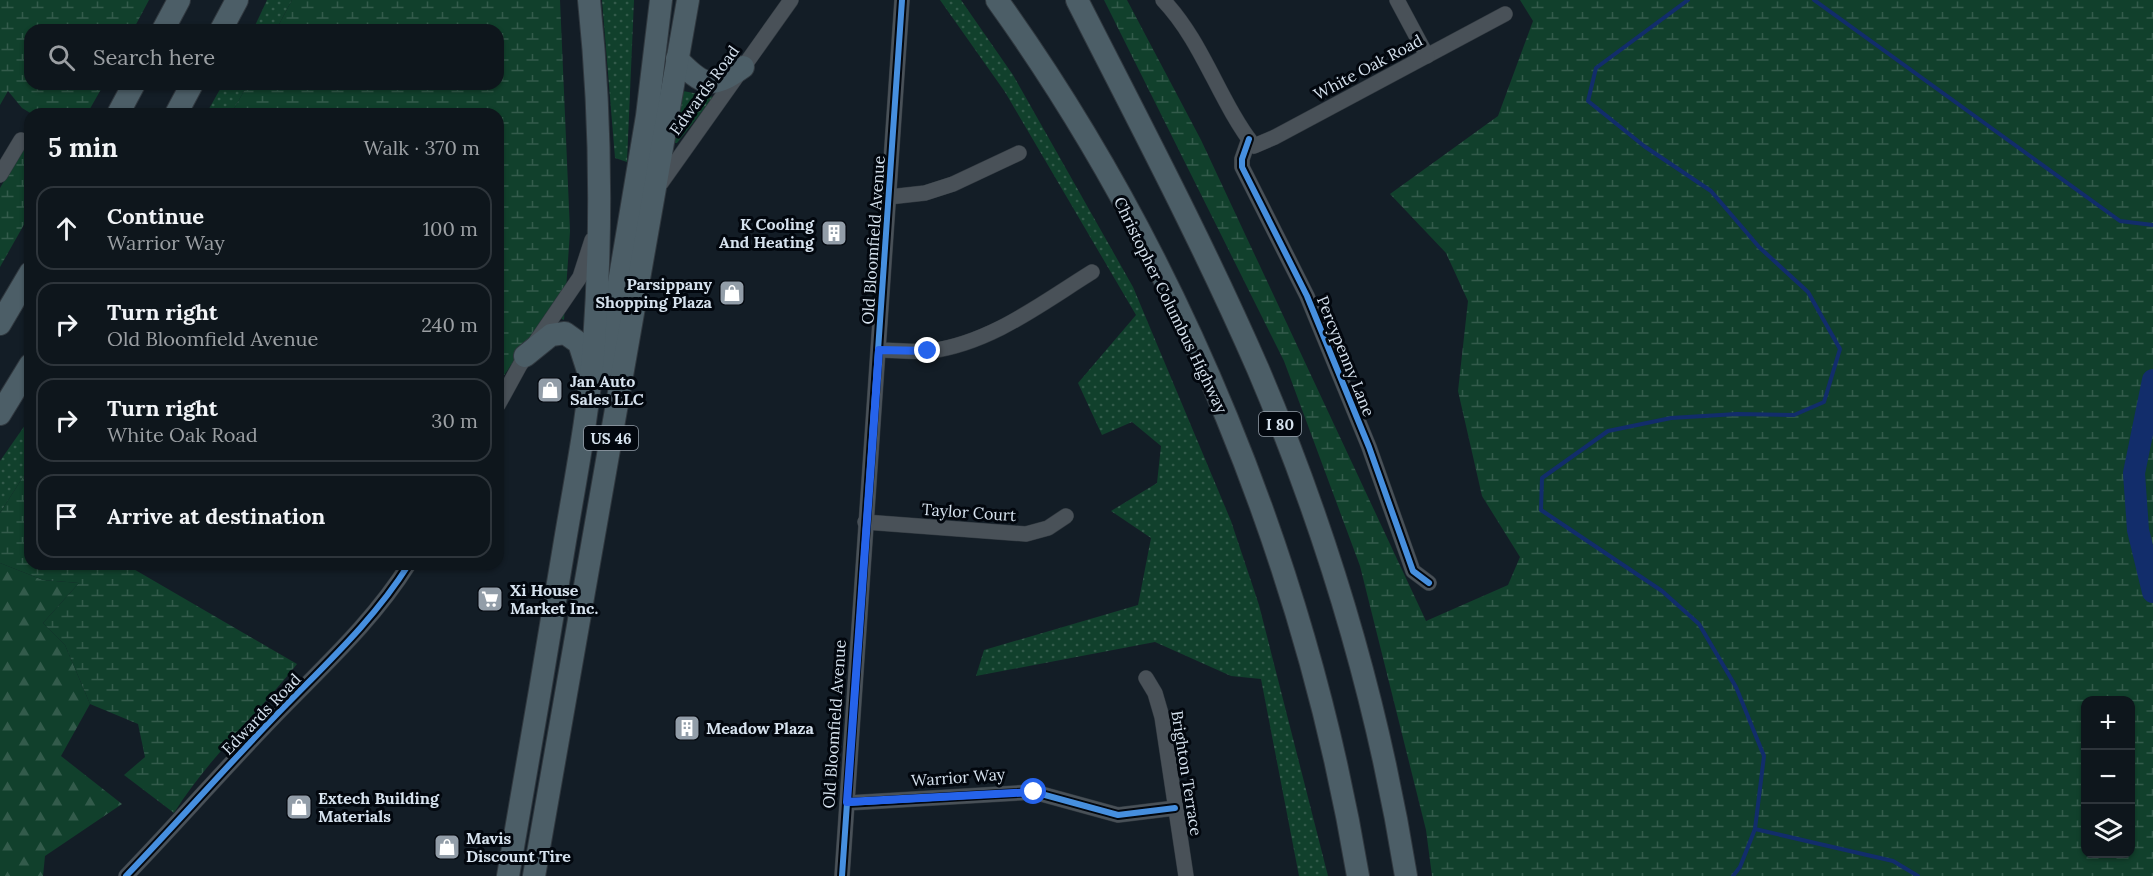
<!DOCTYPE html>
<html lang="en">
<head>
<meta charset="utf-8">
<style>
	:root { --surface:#0e161c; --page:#171f25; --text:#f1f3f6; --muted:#9b9fa3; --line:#2e353b }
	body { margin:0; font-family:Lora,serif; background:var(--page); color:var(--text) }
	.controls { position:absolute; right:18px; bottom:18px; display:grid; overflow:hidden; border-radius:12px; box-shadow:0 2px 4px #0004 }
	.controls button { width:54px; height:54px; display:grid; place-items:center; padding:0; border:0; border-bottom:2px solid var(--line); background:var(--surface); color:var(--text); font:30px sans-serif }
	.stop { position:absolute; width:18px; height:18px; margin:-14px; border:4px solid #2563eb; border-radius:50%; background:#fff }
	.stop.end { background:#2563eb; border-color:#fff; box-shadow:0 2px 6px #0008 }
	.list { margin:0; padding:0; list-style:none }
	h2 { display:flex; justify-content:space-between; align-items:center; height:78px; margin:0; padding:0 24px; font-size:26px }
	h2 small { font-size:20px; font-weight:400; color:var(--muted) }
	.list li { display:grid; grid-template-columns:39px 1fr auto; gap:18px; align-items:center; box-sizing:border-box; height:84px; margin:0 12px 12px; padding:0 12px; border:2px solid var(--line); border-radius:18px }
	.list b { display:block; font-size:22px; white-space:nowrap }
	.list p { margin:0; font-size:20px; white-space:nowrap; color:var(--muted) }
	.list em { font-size:20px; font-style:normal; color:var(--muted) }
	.icon { flex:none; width:33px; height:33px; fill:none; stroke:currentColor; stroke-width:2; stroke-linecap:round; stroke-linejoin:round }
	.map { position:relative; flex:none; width:2153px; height:876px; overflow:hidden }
	.search { position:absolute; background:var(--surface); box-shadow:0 2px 4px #0004; left:24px; top:24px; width:480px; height:66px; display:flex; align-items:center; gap:15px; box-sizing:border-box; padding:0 21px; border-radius:18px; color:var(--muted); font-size:22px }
	.panel { position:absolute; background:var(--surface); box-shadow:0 2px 4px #0004; left:24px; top:108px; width:480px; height:462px; border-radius:18px }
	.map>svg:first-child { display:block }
	.green { fill:url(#green-dots) }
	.forest { fill:url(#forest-firs) }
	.wetland { fill:url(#wetland-marsh); fill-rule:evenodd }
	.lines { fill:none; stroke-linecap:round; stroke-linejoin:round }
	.stream { stroke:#122d6b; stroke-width:4 }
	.river { stroke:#122d6b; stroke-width:22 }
	.minor-casing { stroke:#30383f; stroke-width:16 }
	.highway-casing { stroke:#30383f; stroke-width:24 }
	.minor { stroke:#495158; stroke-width:15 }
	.highway { stroke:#4c5e67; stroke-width:22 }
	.cycleway-casing { stroke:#02070e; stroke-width:10 }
	.cycleway { stroke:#468fdf; stroke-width:6 }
	.route { stroke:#2563eb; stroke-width:8 }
	.labels { text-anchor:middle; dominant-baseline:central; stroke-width:6; stroke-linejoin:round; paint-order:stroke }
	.shield { fill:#02070e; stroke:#96a0ab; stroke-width:1.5 }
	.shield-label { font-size:15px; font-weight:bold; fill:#d6e2ee }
	.street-label { font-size:16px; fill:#d6e2ee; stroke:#02070e }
	.poi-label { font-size:16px; font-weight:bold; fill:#d6e2ee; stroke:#02070e; text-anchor:start }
</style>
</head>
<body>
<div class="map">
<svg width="2153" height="876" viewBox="0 0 2153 876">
	<defs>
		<pattern id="green-dots" width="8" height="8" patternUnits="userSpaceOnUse" patternTransform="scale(1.5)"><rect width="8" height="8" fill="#11402c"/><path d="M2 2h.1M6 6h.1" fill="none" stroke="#335b4b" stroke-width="1.8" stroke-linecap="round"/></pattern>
		<pattern id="forest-firs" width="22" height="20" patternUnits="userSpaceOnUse" patternTransform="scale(1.5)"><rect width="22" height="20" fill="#11402c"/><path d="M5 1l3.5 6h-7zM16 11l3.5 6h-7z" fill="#335b4b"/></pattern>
		<pattern id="wetland-marsh" width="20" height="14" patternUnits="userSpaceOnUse" patternTransform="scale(1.5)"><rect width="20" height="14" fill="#11402c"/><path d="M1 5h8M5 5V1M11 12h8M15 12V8" fill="none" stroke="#335b4b"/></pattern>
	</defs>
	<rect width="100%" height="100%" fill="#131d26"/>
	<!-- green -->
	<g class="green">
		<polygon points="267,0 292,0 276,30 253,30"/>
		<polygon points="602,0 634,0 627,162 615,158"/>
		<polygon points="940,0 961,0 1013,75 1133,287 1231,521 1259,605 1328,876 1299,876 1261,679 1231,676 1155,642 976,676 984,650 1138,605 1151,538 1111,511 1157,483 1161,446 1132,422 1102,435 1078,383 1136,315 1005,92"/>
		<polygon points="223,84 248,84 231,114 206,114"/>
		<polygon points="683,91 714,97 677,143 674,143"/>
		<polygon points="30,418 30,466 0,513 0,461"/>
	</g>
	<!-- forest -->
	<polygon class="forest" points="0,563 43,580 79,583 43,623 65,645 90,704 61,756 122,804 45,856 43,876 0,876"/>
	<!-- wetland -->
	<g class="wetland">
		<polygon points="0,0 149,0 133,30 30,30 30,84 104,84 87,114 32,114 22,108 8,91 0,105"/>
		<polygon points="292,0 560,0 570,231 564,320 547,312 503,377 498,370 498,114 231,114 248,84 498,84 498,30 276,30"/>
		<path d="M1104 0H1127L1201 140 1426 621 1508 585 1520 557 1482 496 1458 391 1468 301 1446 253 1390 194 1498 116 1533 21 1520 0H2153V876H1432L1426 830 1360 566 1284 361ZM2086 700H2130V854H2086Z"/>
		<polygon points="30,137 30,214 0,267 0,188"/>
		<path d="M30 466V564H125L297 664C256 716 209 757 174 813L124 775 145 757 138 724 90 704 65 645 43 623 79 583 43 580 0 563V513Z"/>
	</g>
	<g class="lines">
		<!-- stream -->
		<g class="stream">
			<polyline points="1688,0 1596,68 1588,101 1644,146 1711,191 1759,247 1808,292 1840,349 1824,402 1794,415 1737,414 1671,418 1608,431 1542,478 1541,510 1662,591 1699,624 1736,687 1764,756 1755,829 1740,867 1733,876"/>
			<polyline points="1814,0 2120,221 2153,225"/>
			<polyline points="1755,829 1893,861 1918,876"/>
		</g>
		<!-- river -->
		<polyline class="river" points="2153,380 2134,473 2138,530 2153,592"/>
		<!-- minor casing -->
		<g class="minor-casing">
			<g id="minor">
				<path d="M1163 0C1203 42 1219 101 1254 146L1275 137 1505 14"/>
				<polyline points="1397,0 1427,56"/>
				<polyline points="1249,139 1242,159 1242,167 1307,296 1369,447 1413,571 1429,583"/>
				<polyline points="0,175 21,140"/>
				<polyline points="661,183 791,0"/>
				<polyline points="889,197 925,193 953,184 1019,153"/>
				<path d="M879 350C896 350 914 353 930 351 991 343 1042 303 1092 272"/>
				<polyline points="498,405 520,365 580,277 592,240"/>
				<polyline points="865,522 1026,534 1048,528 1066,516"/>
				<polyline points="1146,678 1155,693 1162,717 1186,876"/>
				<polyline points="847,803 1034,792 1118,815 1175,808"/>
				<path d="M126 876C180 820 231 761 286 705 330 660 375 618 409 564"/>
				<polyline points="842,876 902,0"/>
			</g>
		</g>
		<!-- highway casing -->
		<g class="highway-casing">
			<g id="highway">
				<path d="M997 0C1180 255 1306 566 1358 876"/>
				<path d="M1077 0C1139 122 1203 243 1258 369 1327 531 1378 702 1406 876"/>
				<polyline points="163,30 179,0"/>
				<polyline points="221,30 237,0"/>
				<path d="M677 59C703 86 711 90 743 67"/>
				<polyline points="118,114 134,84"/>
				<polyline points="176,114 192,84"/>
				<polyline points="0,324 30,273"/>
				<polyline points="525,356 551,335 565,333 579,343 588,371"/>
				<polyline points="605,366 647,116 661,0"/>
				<polyline points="0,414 30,365"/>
				<path d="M508 876C527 764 547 653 565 541 576 476 589 410 594 344 602 229 601 114 589 0"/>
				<polyline points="534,876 688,0"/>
			</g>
		</g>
		<!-- minor -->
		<use href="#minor" class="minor"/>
		<!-- highway -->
		<use href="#highway" class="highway"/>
		<!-- cycleway casing -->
		<g class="cycleway-casing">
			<g id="cycleway">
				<polyline points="1249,139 1242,159 1242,167 1307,296 1369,447 1413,571 1429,583"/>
				<polyline points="847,803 1034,792 1118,815 1175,808"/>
				<path d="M126 876C180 820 231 761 286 705 330 660 375 618 409 564"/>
				<polyline points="842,876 902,0"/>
			</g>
		</g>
		<!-- cycleway -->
		<use href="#cycleway" class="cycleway"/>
	</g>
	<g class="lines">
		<!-- route -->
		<polyline class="route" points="928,351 879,350 847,802 1034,792"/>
	</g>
	<!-- icons -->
	<defs>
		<g id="building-square" transform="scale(1.35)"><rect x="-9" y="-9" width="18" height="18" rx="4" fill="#929da8" stroke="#02070e"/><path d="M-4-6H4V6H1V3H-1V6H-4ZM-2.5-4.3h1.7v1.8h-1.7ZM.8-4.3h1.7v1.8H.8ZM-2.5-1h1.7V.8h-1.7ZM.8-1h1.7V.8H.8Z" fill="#fff"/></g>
		<g id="shop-square" transform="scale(1.35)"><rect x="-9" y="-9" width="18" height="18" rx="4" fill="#929da8" stroke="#02070e"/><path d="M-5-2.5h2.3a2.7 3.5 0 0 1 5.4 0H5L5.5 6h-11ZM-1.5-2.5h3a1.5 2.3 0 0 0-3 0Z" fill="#fff"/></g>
		<g id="supermarket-square" transform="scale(1.35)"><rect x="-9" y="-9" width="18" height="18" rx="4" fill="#929da8" stroke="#02070e"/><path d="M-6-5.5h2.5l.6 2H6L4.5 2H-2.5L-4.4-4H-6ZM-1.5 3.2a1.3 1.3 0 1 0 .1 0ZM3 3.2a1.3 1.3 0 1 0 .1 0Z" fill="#fff"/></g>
	</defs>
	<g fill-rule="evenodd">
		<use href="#building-square" x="834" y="233"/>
		<use href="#shop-square" x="732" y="293"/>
		<use href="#shop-square" x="550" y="390"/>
		<use href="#supermarket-square" x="490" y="599"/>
		<use href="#building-square" x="687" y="728"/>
		<use href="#shop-square" x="299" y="807"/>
		<use href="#shop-square" x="447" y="847"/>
	</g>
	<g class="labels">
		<!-- shield labels -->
		<g class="shield">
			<rect x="1259" y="412" width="42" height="24" rx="4.5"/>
			<rect x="584" y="426" width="54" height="24" rx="4.5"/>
		</g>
		<g class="shield-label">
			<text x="1280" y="424">I 80</text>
			<text x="611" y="438">US 46</text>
		</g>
		<!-- street labels -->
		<g class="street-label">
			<text transform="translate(1368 67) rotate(-28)">White Oak Road</text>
			<text transform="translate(704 90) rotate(-54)">Edwards Road</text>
			<text transform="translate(873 240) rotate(-86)">Old Bloomfield Avenue</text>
			<text transform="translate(1171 305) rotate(64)">Christopher Columbus Highway</text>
			<text transform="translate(1346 356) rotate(68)">Percypenny Lane</text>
			<text transform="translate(969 512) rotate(4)">Taylor Court</text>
			<text transform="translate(261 714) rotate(-46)">Edwards Road</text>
			<text transform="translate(834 724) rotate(-86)">Old Bloomfield Avenue</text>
			<text transform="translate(1187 773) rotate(81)">Brighton Terrace</text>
			<text transform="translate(958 777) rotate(-4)">Warrior Way</text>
		</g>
		<!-- poi labels -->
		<g class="poi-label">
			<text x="814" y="224" text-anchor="end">K Cooling<tspan x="814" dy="18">And Heating</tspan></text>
			<text x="712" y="284" text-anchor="end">Parsippany<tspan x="712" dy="18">Shopping Plaza</tspan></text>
			<text x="570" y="381">Jan Auto<tspan x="570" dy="18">Sales LLC</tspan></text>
			<text x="510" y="590">Xi House<tspan x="510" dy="18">Market Inc.</tspan></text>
			<text x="706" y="728">Meadow Plaza</text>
			<text x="318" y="798">Extech Building<tspan x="318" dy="18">Materials</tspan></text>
			<text x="466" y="838">Mavis<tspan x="466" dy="18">Discount Tire</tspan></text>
		</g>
	</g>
</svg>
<div class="controls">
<button>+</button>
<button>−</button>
<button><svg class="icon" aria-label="layers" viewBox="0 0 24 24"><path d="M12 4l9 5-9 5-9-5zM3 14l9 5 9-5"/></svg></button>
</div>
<div class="stop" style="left:1034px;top:792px"></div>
<div class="stop end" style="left:928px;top:351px"></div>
<div class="search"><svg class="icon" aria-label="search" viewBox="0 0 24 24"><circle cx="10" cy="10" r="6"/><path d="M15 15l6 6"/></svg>Search here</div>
<section class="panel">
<h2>5 min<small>Walk · 370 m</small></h2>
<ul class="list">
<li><svg class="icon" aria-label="ahead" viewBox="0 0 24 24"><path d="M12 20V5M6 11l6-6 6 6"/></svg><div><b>Continue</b><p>Warrior Way</p></div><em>100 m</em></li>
<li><svg class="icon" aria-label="right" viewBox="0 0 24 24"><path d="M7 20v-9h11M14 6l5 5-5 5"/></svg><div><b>Turn right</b><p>Old Bloomfield Avenue</p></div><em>240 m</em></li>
<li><svg class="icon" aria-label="right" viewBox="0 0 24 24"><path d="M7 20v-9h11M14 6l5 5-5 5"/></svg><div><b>Turn right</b><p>White Oak Road</p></div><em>30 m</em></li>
<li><svg class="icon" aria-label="arrive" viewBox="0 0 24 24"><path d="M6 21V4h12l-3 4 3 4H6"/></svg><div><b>Arrive at destination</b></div></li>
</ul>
</section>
</div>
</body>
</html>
